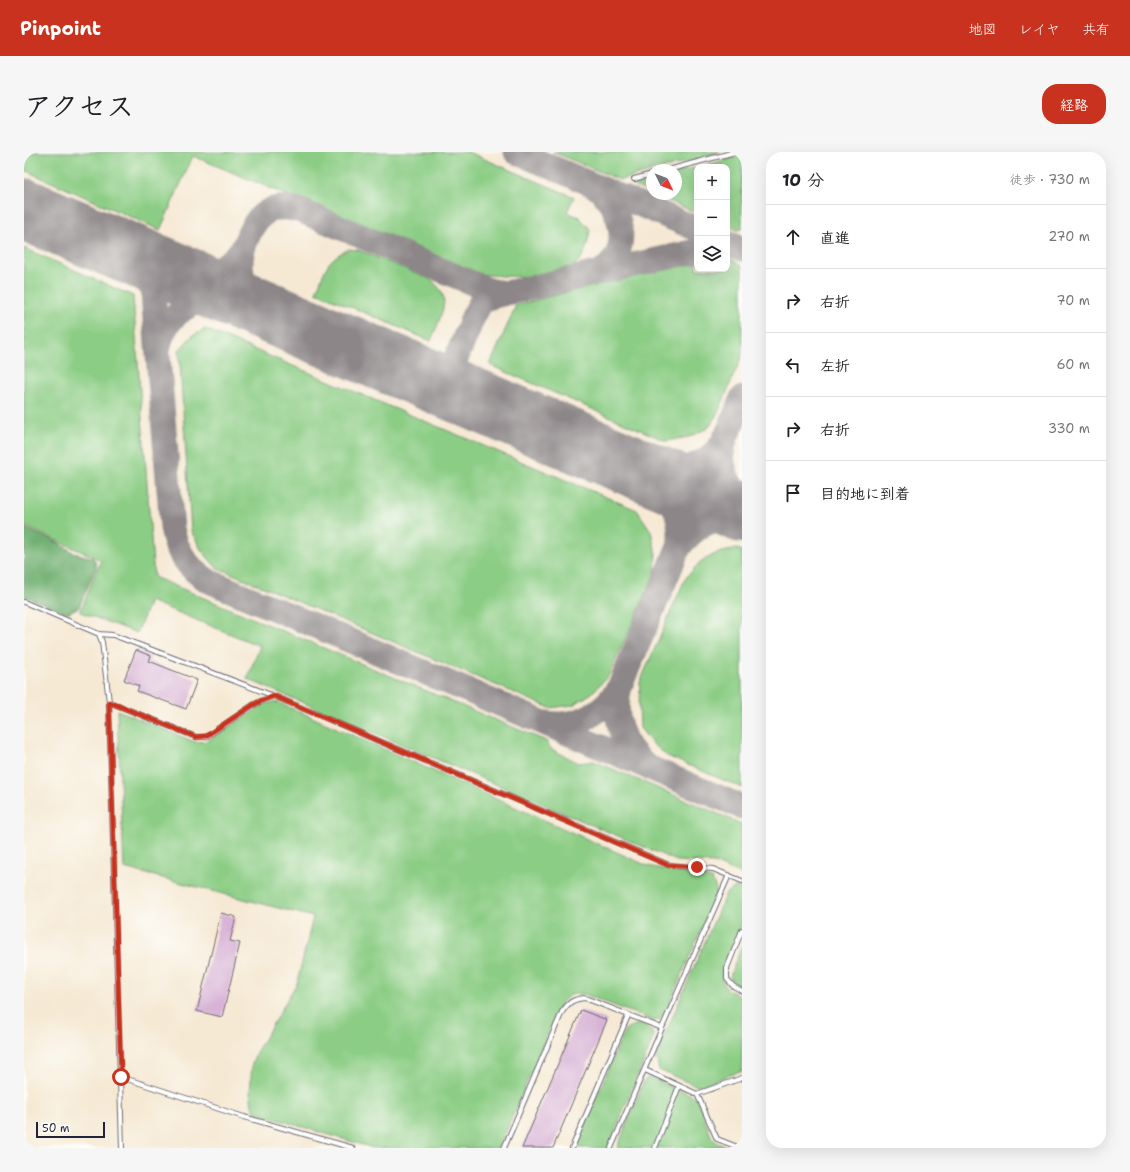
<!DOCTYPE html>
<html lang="ja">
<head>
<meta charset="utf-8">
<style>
	:root { --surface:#fff; --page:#f6f6f6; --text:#202124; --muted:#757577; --line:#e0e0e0; --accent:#c8321e }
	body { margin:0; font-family:"Shantell Sans","Klee One",sans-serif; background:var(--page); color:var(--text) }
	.controls { position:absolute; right:12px; top:12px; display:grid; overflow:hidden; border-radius:8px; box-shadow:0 4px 16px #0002 }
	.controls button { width:36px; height:36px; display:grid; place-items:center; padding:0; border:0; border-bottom:1px solid var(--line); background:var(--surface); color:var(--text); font:20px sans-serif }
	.compass { position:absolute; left:622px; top:12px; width:36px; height:36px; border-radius:50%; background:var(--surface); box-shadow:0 4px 16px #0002; rotate:133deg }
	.scale { position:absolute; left:12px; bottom:10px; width:69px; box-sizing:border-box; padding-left:4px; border:2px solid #22223b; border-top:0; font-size:11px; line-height:14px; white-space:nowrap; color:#22223b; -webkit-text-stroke:3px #fdfcf7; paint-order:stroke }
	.stop { position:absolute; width:12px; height:12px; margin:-9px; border:3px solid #c8321e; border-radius:50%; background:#fff }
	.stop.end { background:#c8321e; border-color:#fff; box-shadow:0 1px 4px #0008 }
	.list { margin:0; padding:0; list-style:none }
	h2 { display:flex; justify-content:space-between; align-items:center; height:52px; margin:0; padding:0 16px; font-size:17px }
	h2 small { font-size:13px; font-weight:400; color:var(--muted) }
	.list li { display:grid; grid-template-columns:26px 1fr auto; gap:12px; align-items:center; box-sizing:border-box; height:64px; padding:0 16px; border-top:1px solid var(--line) }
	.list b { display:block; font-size:15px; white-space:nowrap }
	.list em { font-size:13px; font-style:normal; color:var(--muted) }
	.icon { flex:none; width:22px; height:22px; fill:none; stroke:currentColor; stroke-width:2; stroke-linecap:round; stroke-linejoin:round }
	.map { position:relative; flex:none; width:718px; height:996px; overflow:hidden; border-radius:16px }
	header { display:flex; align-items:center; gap:24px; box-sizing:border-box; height:56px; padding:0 20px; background:var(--accent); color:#fff }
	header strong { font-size:19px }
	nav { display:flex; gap:22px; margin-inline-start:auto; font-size:14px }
	.intro { display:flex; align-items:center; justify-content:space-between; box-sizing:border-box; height:96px; padding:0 24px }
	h1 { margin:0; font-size:28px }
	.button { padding:10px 18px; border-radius:16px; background:var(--accent); color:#fff; font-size:14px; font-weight:700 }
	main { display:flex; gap:24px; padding:0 24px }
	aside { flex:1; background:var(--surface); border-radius:16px; box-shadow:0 4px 16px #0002 }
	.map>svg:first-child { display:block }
	.green { fill:#8ccd85; stroke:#577860 }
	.forest { fill:#71b072; stroke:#4a6956 }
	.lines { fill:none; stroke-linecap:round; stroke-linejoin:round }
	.taxiway { stroke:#8c8688; stroke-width:25 }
	.runway { stroke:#8c8688; stroke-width:62 }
	.building { fill:#d8b3d7 }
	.service-casing { stroke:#6c6871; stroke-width:6 }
	.service { stroke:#fff; stroke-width:4 }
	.route { stroke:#c8321e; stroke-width:5 }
</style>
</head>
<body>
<header>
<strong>Pinpoint</strong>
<nav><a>地図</a><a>レイヤ</a><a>共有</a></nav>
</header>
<div class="intro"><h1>アクセス</h1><a class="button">経路</a></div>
<main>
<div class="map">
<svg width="718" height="996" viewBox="0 0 718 996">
	<rect width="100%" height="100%" fill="#fdfcf7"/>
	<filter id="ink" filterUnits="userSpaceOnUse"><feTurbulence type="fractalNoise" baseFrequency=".025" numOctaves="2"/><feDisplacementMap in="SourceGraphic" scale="8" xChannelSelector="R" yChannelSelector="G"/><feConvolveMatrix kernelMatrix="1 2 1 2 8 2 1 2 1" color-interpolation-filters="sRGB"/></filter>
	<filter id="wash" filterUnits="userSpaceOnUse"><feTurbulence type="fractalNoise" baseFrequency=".012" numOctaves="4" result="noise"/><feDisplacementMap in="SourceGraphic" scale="16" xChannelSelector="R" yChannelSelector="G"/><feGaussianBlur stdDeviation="0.9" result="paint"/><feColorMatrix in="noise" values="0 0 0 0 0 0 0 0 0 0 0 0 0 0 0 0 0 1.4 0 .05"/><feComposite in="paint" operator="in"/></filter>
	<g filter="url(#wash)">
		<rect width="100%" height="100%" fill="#f6e9d4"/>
		<!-- green -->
		<g class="green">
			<path d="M0 0H444L550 45 543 60 555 65 566 77C564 90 562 102 553 111 535 129 474 125 450 121L169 4 136 78 0 18Z"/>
			<polygon points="529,0 696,0 633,18 628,18 628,19 596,28"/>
			<polygon points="718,1 718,77 713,78 703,73 703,15 674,15 713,5"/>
			<polygon points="673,15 673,61 629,42 652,42 652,21"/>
			<polygon points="628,27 628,42 607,32"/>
			<polygon points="0,96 109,144 130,425 522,589 527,597 555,611 570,609 718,672 718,723 690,711 653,709 223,527 236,494 126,449 113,481 56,460 77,408 0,374"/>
			<path d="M325 97 334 98 406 127C411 132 418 137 419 144 423 156 411 177 407 189L292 140C302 117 301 108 325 97Z"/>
			<polygon points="703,107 709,108 718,115 718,204 694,261 684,276 665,285 642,289 466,213 492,153 673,109 673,117 703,117"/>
			<polygon points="181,177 613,358 627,379 632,401 631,421 585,523 568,541 549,553 526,556 192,415 178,399 167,379 155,198 168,184"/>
			<polygon points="713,397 718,399 718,636 643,604 627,590 616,576 615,553 616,530 661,427 676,410 693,401"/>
			<path d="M250 550 256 551 624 714 688 727 693 740 641 862 636 867 630 869 560 842C547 841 544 843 536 853L475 996H349L232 961 228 954 226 940 228 912 233 899 273 831 289 765 100 716 93 558 171 590 183 589 241 552Z"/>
			<polygon points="712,735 718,735 718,772 698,817 698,829 702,836 718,846 718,920 714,920 676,934 670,933 635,918 632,903 702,741"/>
			<polygon points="718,792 718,836 708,829 706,824"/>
			<path d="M614 872C622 872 627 877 630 884L584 996H551L599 882 604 876Z"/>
			<polygon points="623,926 627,926 667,943 673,947 687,984 693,991 707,996 593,996 620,929"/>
		</g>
		<!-- forest -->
		<polygon class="forest" points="0,376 35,391 50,401 69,406 71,408 72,416 55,455 43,461 0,444"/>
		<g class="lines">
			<!-- taxiway -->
			<g class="taxiway">
				<polyline points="492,0 673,77"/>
				<path d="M572 35C598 55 610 101 576 120"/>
				<polyline points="703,90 718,97"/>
				<path d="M101 100C115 111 124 125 129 142L148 376C152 399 164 417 185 429L718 655"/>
				<path d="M157 124C182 123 203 117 218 97"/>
				<path d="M247 161C236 152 225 142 220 128 214 113 217 99 224 84 234 60 249 51 275 58L467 139 482 141"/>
				<path d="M134 197C142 159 170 147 205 144"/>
				<path d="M397 224C413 226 424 220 432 206"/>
				<path d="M441 243C432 234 429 224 430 212L449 165 457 150 466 145 482 141 673 99"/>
				<path d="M702 284C693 309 702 330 718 349"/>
				<path d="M622 319C650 321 681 317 698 291 707 277 712 260 718 246"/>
				<path d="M622 319C646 335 660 366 655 395"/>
				<path d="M596 534C589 563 596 592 621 612"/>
				<path d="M524 571C555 576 581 559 596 534L655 395C671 374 691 363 718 364"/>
			</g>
			<!-- runway -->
			<polyline class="runway" points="0,57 718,360"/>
		</g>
		<g id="blocks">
			<!-- building -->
			<g class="building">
				<polygon points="112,498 127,504 125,509 173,528 162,557 113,539 115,534 100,528"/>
				<polygon points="197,761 212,765 206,789 216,791 198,865 173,859"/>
				<polygon points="557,858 583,868 529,996 498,996"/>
			</g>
		</g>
	</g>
	<g filter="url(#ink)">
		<use href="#blocks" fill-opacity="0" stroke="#6c6871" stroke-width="1"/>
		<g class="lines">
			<!-- service casing -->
			<g class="service-casing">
				<g id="service">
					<polyline points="644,18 711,0"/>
					<polyline points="610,27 628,22"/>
					<polyline points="0,450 75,482 89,483 250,544 645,713 689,717 718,729"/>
					<polyline points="75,482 78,490 85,550 98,996"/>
					<polyline points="85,550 172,585 182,585 229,553 239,548 250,544"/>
					<polyline points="718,778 703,816 703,827 709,834 718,839"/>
					<polyline points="621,918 673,942"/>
					<polyline points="97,925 220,965 329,996"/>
					<path d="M480 996 538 860C545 850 549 847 561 846L638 876"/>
					<polyline points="548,996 604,864"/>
					<polyline points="587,996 638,876 705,723"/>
					<polyline points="631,996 655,934"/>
					<polyline points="716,996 693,987 673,942 718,926"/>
				</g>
			</g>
			<!-- service -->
			<use href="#service" class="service"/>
		</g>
	</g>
	<g class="lines" filter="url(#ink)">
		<!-- route -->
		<polyline class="route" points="97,925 85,550 172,585 182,584 229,553 239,548 250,544 644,713 673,715"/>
	</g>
</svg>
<div class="controls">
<button>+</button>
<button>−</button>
<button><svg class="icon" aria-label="layers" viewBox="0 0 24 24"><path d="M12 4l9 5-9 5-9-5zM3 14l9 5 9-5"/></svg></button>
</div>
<svg class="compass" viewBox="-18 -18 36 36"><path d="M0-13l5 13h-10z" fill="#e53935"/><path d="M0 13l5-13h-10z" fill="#757577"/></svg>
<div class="scale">50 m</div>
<div class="stop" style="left:97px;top:925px"></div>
<div class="stop end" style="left:673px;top:715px"></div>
</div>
<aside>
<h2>10 分<small>徒歩 · 730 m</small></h2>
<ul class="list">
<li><svg class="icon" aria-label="ahead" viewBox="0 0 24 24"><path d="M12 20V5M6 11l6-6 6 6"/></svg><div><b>直進</b></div><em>270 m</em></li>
<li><svg class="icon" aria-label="right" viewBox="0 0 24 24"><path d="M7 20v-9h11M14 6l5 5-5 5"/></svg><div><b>右折</b></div><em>70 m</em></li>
<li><svg class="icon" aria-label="left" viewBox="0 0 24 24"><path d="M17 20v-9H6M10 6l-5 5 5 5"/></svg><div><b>左折</b></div><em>60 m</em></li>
<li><svg class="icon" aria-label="right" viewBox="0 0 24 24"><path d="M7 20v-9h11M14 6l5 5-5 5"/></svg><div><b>右折</b></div><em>330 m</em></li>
<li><svg class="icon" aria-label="arrive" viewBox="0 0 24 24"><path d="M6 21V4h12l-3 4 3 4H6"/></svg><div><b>目的地に到着</b></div></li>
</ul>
</aside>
</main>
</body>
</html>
